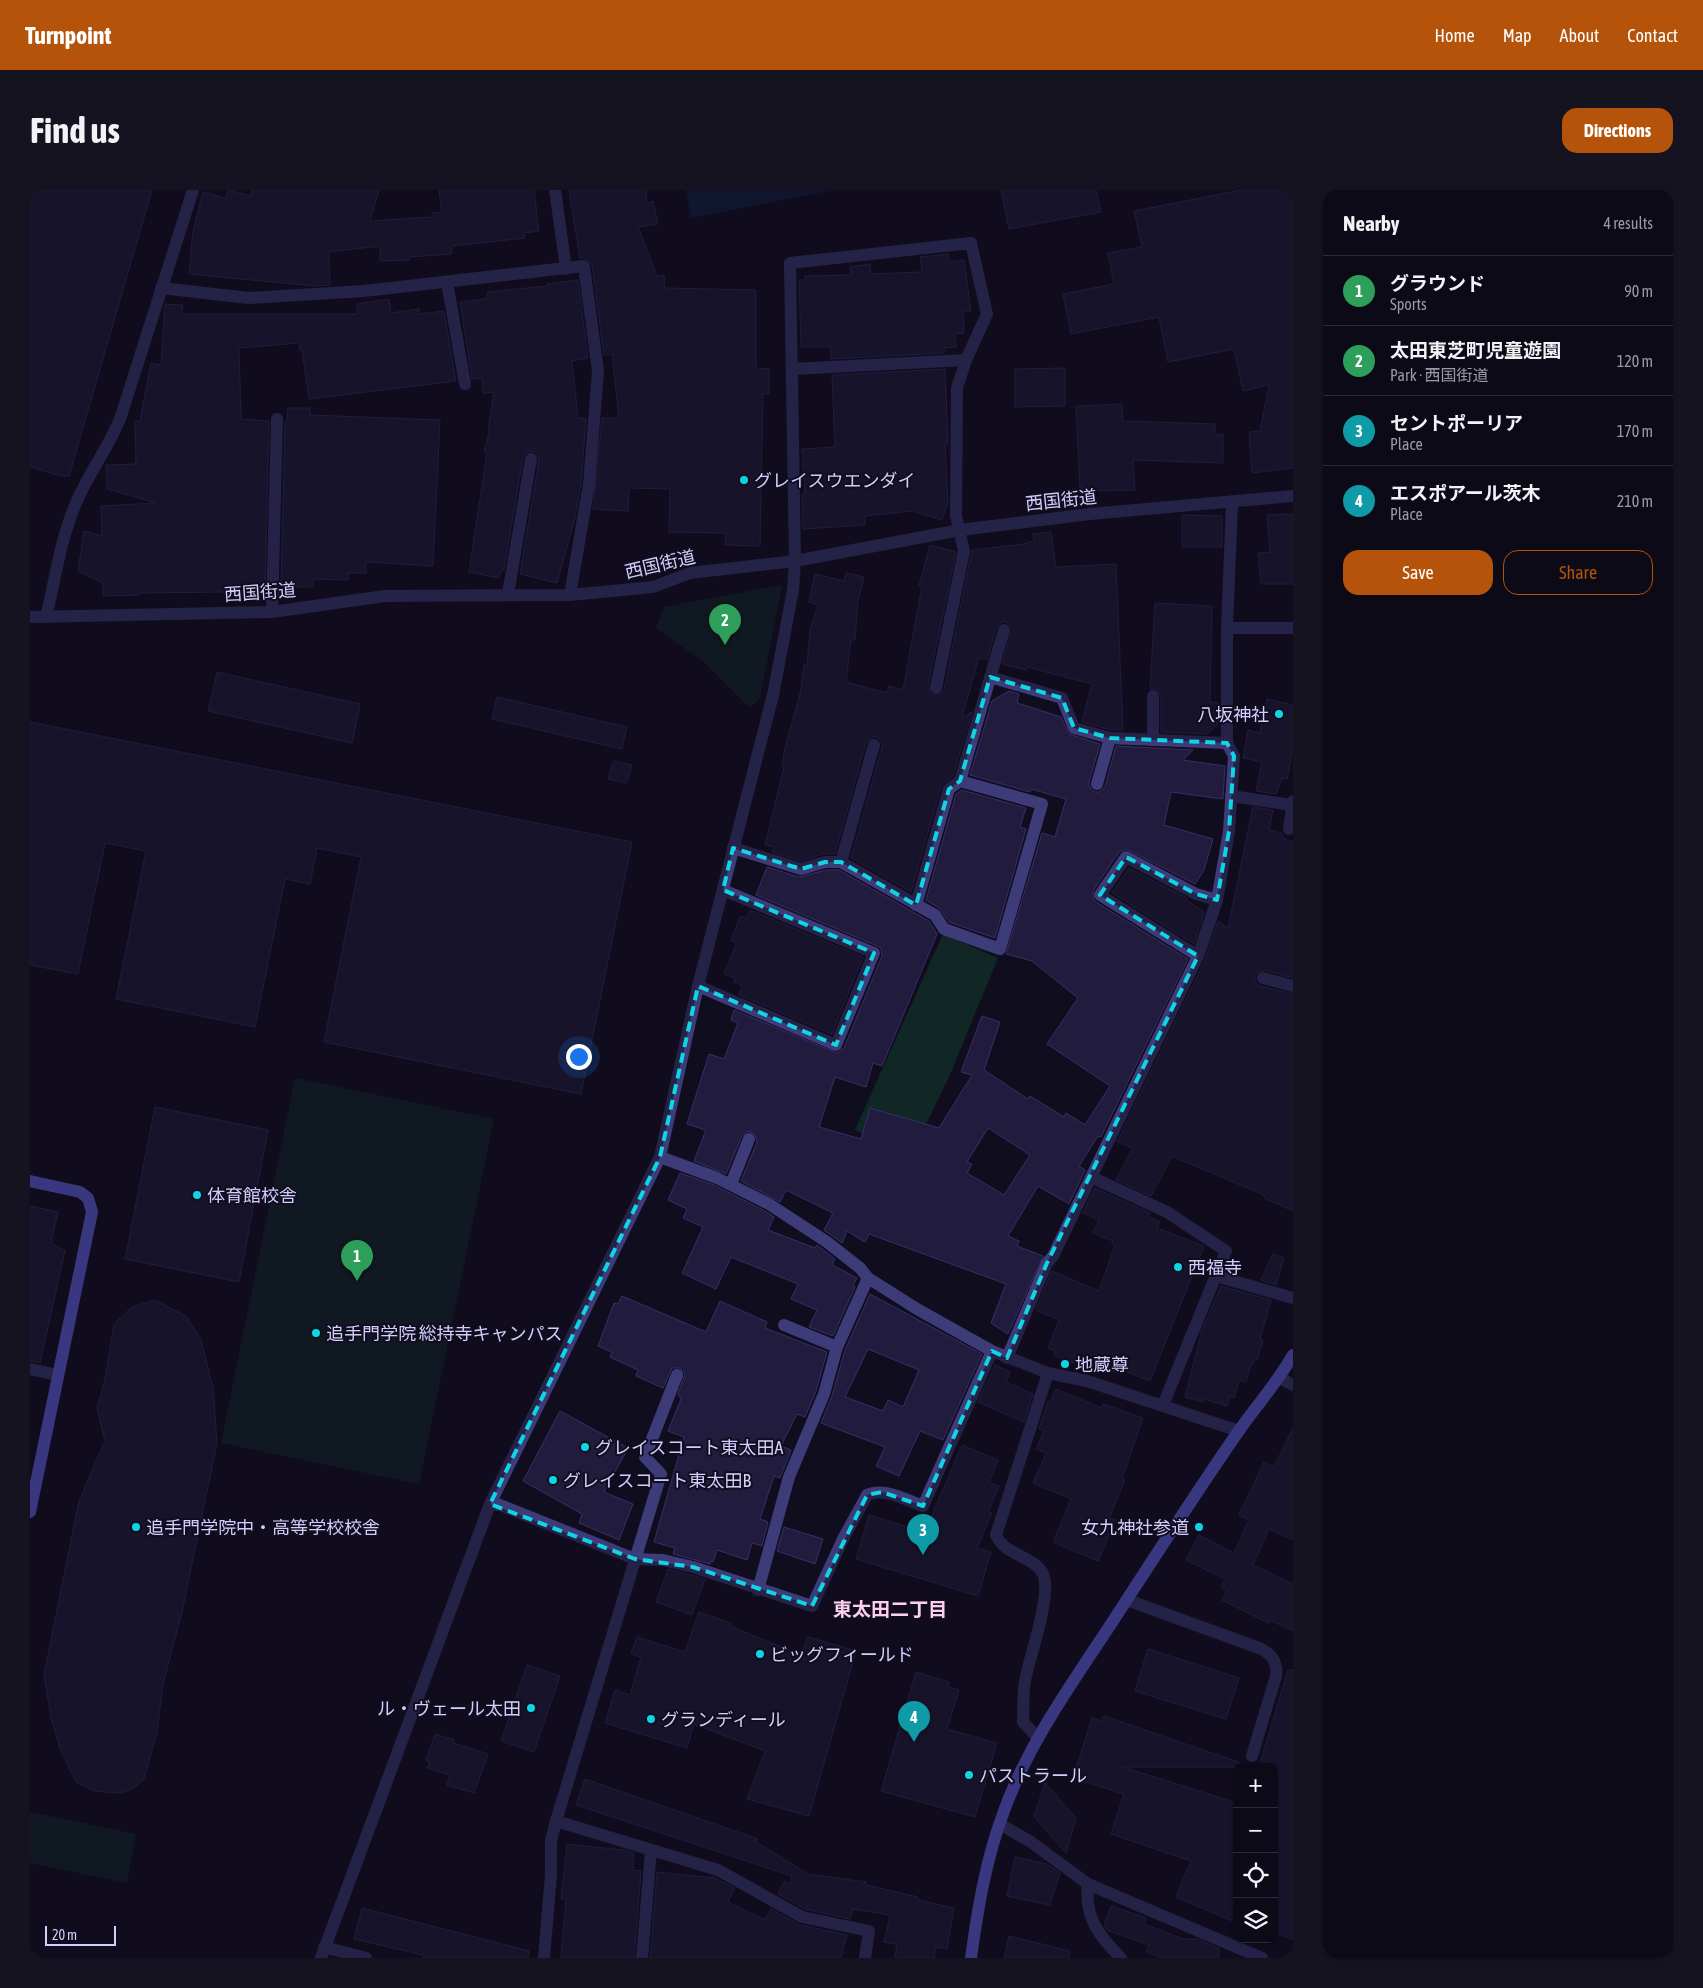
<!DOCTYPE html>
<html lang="en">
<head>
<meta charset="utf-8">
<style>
	:root { --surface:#0c0a16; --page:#15131f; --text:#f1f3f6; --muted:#9a9aa1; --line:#2c2b35; --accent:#b45309 }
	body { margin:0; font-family:"Asap Condensed","Noto Sans JP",sans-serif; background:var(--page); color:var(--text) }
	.controls { position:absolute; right:15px; bottom:15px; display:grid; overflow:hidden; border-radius:10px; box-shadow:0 1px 4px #0004 }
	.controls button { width:45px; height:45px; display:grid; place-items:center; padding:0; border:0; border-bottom:1px solid var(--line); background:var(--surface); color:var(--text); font:25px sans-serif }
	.scale { position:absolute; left:15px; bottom:12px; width:71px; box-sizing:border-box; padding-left:5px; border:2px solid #d2cdfc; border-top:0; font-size:14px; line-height:18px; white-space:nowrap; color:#d2cdfc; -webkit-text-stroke:4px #100d1e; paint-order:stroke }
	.you { position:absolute; left:548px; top:866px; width:18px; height:18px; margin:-12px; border:4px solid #fff; border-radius:50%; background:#1a73e8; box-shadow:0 0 0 8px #1a73e833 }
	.badge { display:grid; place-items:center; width:32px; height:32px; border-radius:50%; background:var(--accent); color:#fff; font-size:16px; font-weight:700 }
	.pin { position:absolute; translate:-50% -41px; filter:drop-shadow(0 1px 2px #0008) }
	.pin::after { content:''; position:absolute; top:26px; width:18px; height:15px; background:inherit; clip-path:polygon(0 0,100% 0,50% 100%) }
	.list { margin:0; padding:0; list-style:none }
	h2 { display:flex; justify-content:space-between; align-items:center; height:65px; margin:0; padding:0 20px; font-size:21px }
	h2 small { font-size:16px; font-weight:400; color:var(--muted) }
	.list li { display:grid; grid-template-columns:32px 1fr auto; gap:15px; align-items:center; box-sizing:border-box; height:70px; padding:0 20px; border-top:1px solid var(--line) }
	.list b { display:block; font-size:19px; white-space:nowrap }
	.list p { margin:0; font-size:16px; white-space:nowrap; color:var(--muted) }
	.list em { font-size:16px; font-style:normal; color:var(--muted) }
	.actions { display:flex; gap:10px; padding:15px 20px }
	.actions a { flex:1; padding:11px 0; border:1px solid var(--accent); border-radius:15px; text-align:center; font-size:18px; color:var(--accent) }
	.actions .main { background:var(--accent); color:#fff }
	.icon { flex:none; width:28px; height:28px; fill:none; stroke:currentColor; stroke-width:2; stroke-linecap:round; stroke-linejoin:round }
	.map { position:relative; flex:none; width:1263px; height:1768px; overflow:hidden; border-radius:15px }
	header { display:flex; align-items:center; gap:30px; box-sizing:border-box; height:70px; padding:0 25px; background:var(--accent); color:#fff }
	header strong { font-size:24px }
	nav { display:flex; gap:28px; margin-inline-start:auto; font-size:18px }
	.intro { display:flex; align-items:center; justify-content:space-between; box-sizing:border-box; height:120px; padding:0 30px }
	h1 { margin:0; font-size:35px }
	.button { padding:12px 22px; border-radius:15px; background:var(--accent); color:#fff; font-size:18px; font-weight:700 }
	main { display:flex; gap:30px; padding:0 30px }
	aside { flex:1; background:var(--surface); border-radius:15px; box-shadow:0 1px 4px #0004 }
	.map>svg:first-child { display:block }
	.green { fill:#112726 }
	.water { fill:#0f2340 }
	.building { fill:#211b3d; stroke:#382e68; fill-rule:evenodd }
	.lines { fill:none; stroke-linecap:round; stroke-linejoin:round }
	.lane { stroke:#3d3c79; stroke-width:12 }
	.street { stroke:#3d3c79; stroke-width:12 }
	.secondary { stroke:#6c6bf5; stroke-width:12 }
	.marked { fill:none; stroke:#10d5e5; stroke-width:4; stroke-dasharray:10 6; stroke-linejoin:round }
	.poi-dot { fill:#10d5e5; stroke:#100d1e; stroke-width:2 }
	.labels { text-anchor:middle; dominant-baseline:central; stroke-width:4; stroke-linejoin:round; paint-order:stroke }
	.poi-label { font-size:18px; fill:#d2cdfc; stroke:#100d1e; text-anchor:start }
	.street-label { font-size:18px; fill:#d2cdfc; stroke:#100d1e }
	.neighbourhood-label { font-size:19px; font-weight:bold; fill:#fccfed; stroke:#100d1e }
</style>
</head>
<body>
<header>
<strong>Turnpoint</strong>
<nav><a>Home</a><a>Map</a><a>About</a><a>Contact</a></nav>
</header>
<div class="intro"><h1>Find us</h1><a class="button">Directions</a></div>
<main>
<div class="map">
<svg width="1263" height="1768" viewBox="0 0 1263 1768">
	<rect width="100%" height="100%" fill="#100d1e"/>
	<!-- green -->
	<g class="green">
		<polygon points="752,395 730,508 720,518 674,472 626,438 634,417"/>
		<polygon points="913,744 968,768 919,887 881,965 825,940"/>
		<polygon points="265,888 464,929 389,1294 191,1253"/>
		<polygon points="0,1622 106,1644 97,1693 0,1673"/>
	</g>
	<!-- water -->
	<polygon class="water" points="656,0 803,0 661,28"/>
	<!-- building -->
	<g class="building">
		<polygon points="0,0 122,0 39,286 31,286 0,277"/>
		<polygon points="198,0 221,6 222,0 349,0 340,31 402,27 402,23 412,22 409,0 504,0 509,41 494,43 495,48 422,56 422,64 379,67 379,70 350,71 350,56 299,62 300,95 284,96 159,84 163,42 173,2 196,8"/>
		<polygon points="539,0 616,0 617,13 623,11 628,34 608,37 627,86 634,85 635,98 726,100 726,178 739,179 739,204 733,204 730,356 695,355 696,343 639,342 640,299 599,298 598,321 563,319 572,228 589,228 582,164 574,165 562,75 558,69 550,68"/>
		<polygon points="971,0 1066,0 1071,22 979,39"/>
		<polygon points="1211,0 1263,0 1263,278 1222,283 1219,242 1230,241 1239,195 1213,201 1204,159 1138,172 1129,127 1041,144 1033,104 1084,94 1078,63 1112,57 1104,21"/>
		<polygon points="918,64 919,72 934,70 941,121 933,121 934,143 925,144 926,157 914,158 914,163 801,169 800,157 771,157 769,90 775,90 775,86 821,85 820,77 840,74 841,84 892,82 890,67"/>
		<polygon points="548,90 558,168 542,171 548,228 556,228 551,293 545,328 527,393 490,384 509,270 507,263 502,261 495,263 493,268 474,380 471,380 469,388 439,382 457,263 454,262 460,239 458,239 464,202 453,203 452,188 442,189 430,112 455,109 458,108 457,102 517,96 517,94"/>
		<polygon points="359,109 361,123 389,119 389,124 414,121 426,191 279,209 272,160 270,160 269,153 209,158 211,229 239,231 235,397 194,399 194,402 108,403 108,405 73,406 73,393 48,381 54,341 72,346 71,316 126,313 77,299 76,275 106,274 105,231 110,231 121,173 131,175 135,114 153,115 152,124 327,124 327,114"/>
		<polygon points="1035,178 1035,216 985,217 985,179"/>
		<polygon points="915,179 918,254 915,254 918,312 912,330 882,321 835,326 835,335 773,339 772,304 775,304 772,259 805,257 802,185"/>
		<polygon points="1092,214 1093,231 1185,234 1185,245 1193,244 1193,273 1103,270 1105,300 1050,301 1046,216"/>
		<polygon points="258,218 280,218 280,225 410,230 403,376 336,372 336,383 318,383 318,390 283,389 283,397 251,397 255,232 257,232"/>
		<polygon points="1263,324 1263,394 1231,394 1228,363 1240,362 1237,325"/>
		<polygon points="1152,325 1192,326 1192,357 1152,357"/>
		<polygon points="1021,342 1026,377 1086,374 1093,540 1081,540 1052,532 1062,494 997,477 996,480 972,474 982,439 977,432 972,432 966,438 957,470 949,468 932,527 942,522 923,586 911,597 881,702 821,668 852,557 852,553 847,547 842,547 836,553 805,664 793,664 771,671 742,662 744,657 735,655 754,577 752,576 755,558 770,504 774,474 777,475 780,440 788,415 779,412 785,384 814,391 816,383 834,387 828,411 825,450 821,450 816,492 857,503 859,496 873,500 892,396 889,396 900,355 926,362 898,496 900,504 908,506 914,500 942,360 993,354 1004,351 1003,344"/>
		<polygon points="1125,413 1182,416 1180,512 1188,512 1187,535 1178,544 1131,542 1131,506 1127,499 1120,499"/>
		<polygon points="187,482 330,514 322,553 178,521"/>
		<path d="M979 501 989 504 987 513 1031 527 1039 544 1070 554 1059 592V596L1064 602H1069L1075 597 1086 556 1163 560 1153 570 1195 576 1193 609 1141 602 1134 635 1183 649 1174 680 1165 694 1096 659 1089 662 1063 701V708L1066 712 1158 769 1071 947 1068 946 1049 976 1055 980 1039 1014 1008 996 978 1046 989 1051 987 1056 1013 1066 978 1144 961 1133 976 1094 839 1044 835 1052 817 1041 812 1053 794 1040 803 1023 756 1000 750 1012 711 991 727 952 725 944 718 941 712 946 696 984 664 971 676 940 657 934 679 864 694 869 708 833 701 830 704 820 807 863 814 858 852 766 851 758 847 756 726 705 737 677 769 687 796 680H809L899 731 907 744 852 876 843 873 836 897 805 887 789 937 831 949 840 918 909 938 942 885 931 882 952 826 970 832 954 880 998 909 1000 906 1034 927 1036 923 1055 935 1080 896 1017 854 1048 808 1002 771 976 764 1012 643 1025 647 1036 609 1001 599 1000 602 940 585 962 511ZM958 938 1000 965 974 1005 937 983 942 974 937 972Z"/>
		<polygon points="467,507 597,537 592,559 462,529"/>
		<polygon points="1237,509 1263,515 1263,558 1257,589 1252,588 1246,604 1226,601 1232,572 1213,568 1218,540 1230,543"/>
		<polygon points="0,532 602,652 551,904 294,852 331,667 287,658 280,694 255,689 225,837 86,809 116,661 75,653 48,784 0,775"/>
		<polygon points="583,571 602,575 597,593 578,589"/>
		<polygon points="932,600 996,618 990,637 996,639 965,748 919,732 909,718 896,710 926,604"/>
		<polygon points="1223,617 1243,620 1239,640 1252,643 1253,649 1263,651 1263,788 1235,780 1228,782 1225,786 1225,791 1230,796 1263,804 1263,1021 1234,1008 1234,1005 1142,966 1121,1006 1086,990 1103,958 1087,952 1175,770 1188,731 1198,738"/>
		<polygon points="1099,678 1157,708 1156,710 1174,722 1164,754 1082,703"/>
		<polygon points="720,720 833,767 802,844 709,805 712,796 704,792 705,788 694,784 707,753 701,751 710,726 717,728"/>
		<polygon points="125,917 238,940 209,1092 95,1069"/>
		<polygon points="650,983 684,995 735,1021 744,1027 738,1040 785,1058 787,1055 805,1069 802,1075 827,1088 823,1095 825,1097 803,1146 779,1137 787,1120 761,1109 768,1094 701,1067 686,1099 652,1083 673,1037 653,1028 657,1019 638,1010"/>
		<polygon points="1065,998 1120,1023 1118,1027 1130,1032 1127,1038 1174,1056 1120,1191 1087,1178 1085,1182 1046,1166 1044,1173 1024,1165 1026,1161 1018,1158 1029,1130 1006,1120 1022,1081 1069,1101 1085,1055 1082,1054 1083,1051 1063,1043 1069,1030 1053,1023"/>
		<polygon points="0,1016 28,1022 21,1053 35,1061 10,1173 0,1171"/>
		<polygon points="1243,1064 1254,1068 1246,1095 1231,1090"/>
		<polygon points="1191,1096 1241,1110 1230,1149 1233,1150 1227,1170 1224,1169 1223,1174 1221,1174 1216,1192 1209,1190 1204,1208 1200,1206 1197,1216 1174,1209 1173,1212 1155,1207 1172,1140"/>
		<path d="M840 1104 952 1164 913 1250 890 1241 869 1286 846 1276 855 1257 791 1233 802 1206 815 1160ZM838 1159 889 1180 873 1217 858 1210 853 1221 815 1207Z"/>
		<polygon points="592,1106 676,1142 690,1111 737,1132 735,1138 797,1162 786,1201 775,1227 767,1224 751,1256 761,1260 750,1288 744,1286 730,1329 738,1332 732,1356 722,1353 717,1370 687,1360 683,1372 681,1371 680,1374 643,1364 645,1358 624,1352 654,1247 638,1241 651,1209 648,1204 655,1184 650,1178 642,1178 633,1198 606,1186 608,1180 580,1167 582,1162 568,1156 584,1113 588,1114"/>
		<polygon points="125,1110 156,1126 171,1150 183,1198 187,1253 152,1422 133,1494 127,1542 114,1589 101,1600 88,1603 64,1601 46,1592 31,1561 21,1528 14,1485 49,1311 75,1251 67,1218 75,1189 84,1134 102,1117"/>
		<polygon points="965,1175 980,1182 976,1192 1003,1204 994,1232 948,1212"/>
		<polygon points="1026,1199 1071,1218 1073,1214 1113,1228 1092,1289 1095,1290 1079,1328 1085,1330 1068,1371 1023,1352 1041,1309 1003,1293 1016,1263 1006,1259 1014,1241 1009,1239 1018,1211 1020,1212"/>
		<polygon points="530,1221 598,1258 574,1302 603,1314 589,1350 549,1333 552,1324 493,1291"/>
		<polygon points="1263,1238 1263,1350 1239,1339 1223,1375 1263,1394 1263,1441 1240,1430 1238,1433 1192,1410 1197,1400 1191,1397 1195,1389 1156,1370 1169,1345 1204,1363 1219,1330 1209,1325 1234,1272 1244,1277"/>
		<polygon points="932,1255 968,1270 959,1292 969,1296 958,1322 962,1323 947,1358 961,1362 948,1406 826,1369 839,1325 895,1342"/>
		<polygon points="754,1337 793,1349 785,1374 747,1361"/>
		<polygon points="638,1379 675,1389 662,1425 626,1412"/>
		<polygon points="669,1422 701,1433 700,1436 771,1465 778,1447 826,1461 779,1626 717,1609 735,1561 664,1534 657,1558 575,1533 585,1500 600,1505 611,1467 601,1464 607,1447 655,1462"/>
		<polygon points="1118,1459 1209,1488 1196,1529 1105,1501"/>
		<polygon points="497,1475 530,1486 504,1562 471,1551"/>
		<polygon points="1258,1480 1263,1480 1263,1750 1244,1742 1244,1577 1229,1577"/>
		<polygon points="886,1482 919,1492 918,1497 929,1500 917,1539 967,1553 945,1627 851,1601"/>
		<polygon points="1074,1526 1211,1573 1210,1577 1093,1577 1207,1613 1207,1733 1146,1707 1161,1671 1081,1644 1094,1604 1043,1588 1062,1528 1072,1531"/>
		<polygon points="405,1544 424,1550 423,1553 458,1564 444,1603 417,1595 420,1585 397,1578 400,1572 396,1570"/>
		<polygon points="555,1589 728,1649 726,1652 778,1684 836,1692 836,1695 888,1707 888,1710 924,1718 917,1759 906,1757 904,1768 865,1768 867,1754 854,1752 860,1725 823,1719 820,1729 775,1719 748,1704 754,1692 761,1693 762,1686 546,1615"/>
		<polygon points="1015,1593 1046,1628 1036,1663 1004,1627"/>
		<polygon points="537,1654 593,1660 604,1663 603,1680 611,1681 604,1768 531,1768 536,1710 531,1709"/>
		<polygon points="985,1667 1017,1674 1030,1683 1020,1715 977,1706"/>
		<polygon points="627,1682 685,1688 704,1698 698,1712 735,1730 741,1719 770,1735 817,1745 811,1768 620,1768"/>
		<polygon points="1081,1716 1117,1728 1114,1734 1153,1749 1167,1749 1190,1759 1188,1768 1132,1768 1116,1762 1119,1755 1077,1740 1074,1735"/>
		<polygon points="332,1718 499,1761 498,1768 393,1768 393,1765 324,1749"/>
		<polygon points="979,1746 1040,1761 1039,1768 974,1768"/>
	</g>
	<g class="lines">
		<!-- lane -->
		<path class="lane" d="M1097 1410 1229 1458C1241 1463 1248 1472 1246 1486L1222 1566"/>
		<!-- street -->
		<g class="street">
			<polyline points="525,0 536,79"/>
			<polyline points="417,92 435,194"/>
			<polyline points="131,98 219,108 334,101 554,76 568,181 559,294 540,405"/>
			<polyline points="763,179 936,170"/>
			<polyline points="478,404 501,269"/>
			<polyline points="242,422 247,229"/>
			<polyline points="0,427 242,422 355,406 540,405 582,401 623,397 660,383 765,371 930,340 1060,324 1263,306"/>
			<path d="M16 427C25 391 30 352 44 318 56 286 79 258 91 226L163 0"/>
			<polyline points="1197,438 1263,438"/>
			<polyline points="960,487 1032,508 1044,538 1080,548 1197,553"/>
			<polyline points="1123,506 1123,550"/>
			<polyline points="1067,594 1080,548"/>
			<polyline points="1201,606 1262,615"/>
			<polyline points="1259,639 1263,611"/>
			<polyline points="703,658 771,679 795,672 811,672 905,725 914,739 970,759 1012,614 930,591"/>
			<polyline points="811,672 844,555"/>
			<polyline points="886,715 919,599 930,591 974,440"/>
			<polyline points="1168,766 1070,705 1096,667 1166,704 1187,710"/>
			<polyline points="1233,788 1263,796"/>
			<polyline points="668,796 806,855 844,763 693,700"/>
			<polyline points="630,967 687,988 739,1014 797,1052 830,1078 838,1088 887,1119 962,1161 1018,1183 1057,1191 1209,1241"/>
			<polyline points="1061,987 1137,1022 1196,1061 1133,1215"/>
			<polyline points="701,994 719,949"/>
			<polyline points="1186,1086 1263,1108"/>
			<polyline points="754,1135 807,1157"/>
			<polyline points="977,1168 1017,1073 1023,1066 1168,766 1187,710 1199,641 1204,566 1197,553 1197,438 1202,313"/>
			<polyline points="0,1179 28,1185"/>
			<polyline points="1250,1188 1263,1195"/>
			<path d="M460 1314 470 1315 605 1369 633 1370 663 1377 782 1416 813 1349 837 1305C854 1297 876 1310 893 1316L962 1161"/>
			<polyline points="728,1400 759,1287 794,1204 807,1157 838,1088"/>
			<path d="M1008 1548 993 1532C994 1517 992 1500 996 1486 1001 1463 1022 1403 1013 1384 1003 1365 975 1366 966 1345L1018 1183"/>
			<polyline points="526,1631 631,1284 615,1267 647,1185"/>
			<polyline points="970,1634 1001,1652 1058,1694 1232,1768"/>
			<path d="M1058 1694C1054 1727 1069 1746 1091 1768"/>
			<polyline points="294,1757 336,1768"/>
			<polyline points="291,1768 460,1314 630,967 668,796 743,505 763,400 765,371 760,73 941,53 957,124 936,170 927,198 926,326 934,361 906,498"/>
			<polyline points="514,1768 521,1685 521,1651 526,1631 688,1680 772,1727 839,1741 835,1768"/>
			<polyline points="612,1768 621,1660"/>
		</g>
		<!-- secondary -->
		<g class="secondary">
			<polyline points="0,991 50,1002 58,1008 62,1022 0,1322"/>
			<path d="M941 1768C948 1717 956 1669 974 1621 999 1552 1043 1492 1083 1431 1124 1368 1165 1304 1208 1242 1226 1216 1247 1193 1263 1165"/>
		</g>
	</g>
	<!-- marked area -->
	<path d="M0 0H1263V1768H0ZM960 487 1032 508 1044 538 1080 548 1197 553 1204 566 1199 641 1187 710 1166 704 1096 667 1070 705 1168 766 1017 1073 977 1168 962 1161 893 1316 852 1302 837 1305 782 1416 663 1377 605 1369 460 1314 630 967 668 796 806 855 844 763 693 700 703 658 771 679 795 672H811L886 715 919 599 930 591Z" fill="#100d1e" fill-opacity=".55" fill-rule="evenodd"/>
	<path class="marked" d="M960 487 1032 508 1044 538 1080 548 1197 553 1204 566 1199 641 1187 710 1166 704 1096 667 1070 705 1168 766 1017 1073 977 1168 962 1161 893 1316 852 1302 837 1305 782 1416 663 1377 605 1369 460 1314 630 967 668 796 806 855 844 763 693 700 703 658 771 679 795 672H811L886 715 919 599 930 591Z"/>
	<!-- markers -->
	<g class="poi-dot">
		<circle cx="714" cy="290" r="5"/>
		<circle cx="1249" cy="524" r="5"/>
		<circle cx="167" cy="1005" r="5"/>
		<circle cx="1148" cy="1077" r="5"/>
		<circle cx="286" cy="1143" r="5"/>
		<circle cx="1035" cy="1174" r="5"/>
		<circle cx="555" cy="1257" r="5"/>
		<circle cx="523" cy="1290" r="5"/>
		<circle cx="106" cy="1337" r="5"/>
		<circle cx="1169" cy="1337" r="5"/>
		<circle cx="730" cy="1464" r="5"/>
		<circle cx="501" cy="1518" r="5"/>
		<circle cx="621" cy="1529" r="5"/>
		<circle cx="939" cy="1585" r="5"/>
	</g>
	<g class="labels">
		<!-- poi labels -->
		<g class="poi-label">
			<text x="724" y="290">グレイスウエンダイ</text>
			<text x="1239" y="524" text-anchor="end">八坂神社</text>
			<text x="177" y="1005">体育館校舎</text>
			<text x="1158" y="1077">西福寺</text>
			<text x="296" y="1143">追手門学院 総持寺キャンパス</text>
			<text x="1045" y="1174">地蔵尊</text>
			<text x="565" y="1257">グレイスコート東太田A</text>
			<text x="533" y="1290">グレイスコート東太田B</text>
			<text x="116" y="1337">追手門学院中・高等学校校舎</text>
			<text x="1159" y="1337" text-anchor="end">女九神社参道</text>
			<text x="740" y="1464">ビッグフィールド</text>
			<text x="491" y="1518" text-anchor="end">ル・ヴェール太田</text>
			<text x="631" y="1529">グランディール</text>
			<text x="949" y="1585">パストラール</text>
		</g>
		<!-- street labels -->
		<g class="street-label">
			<text transform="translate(1031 310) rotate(-6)">西国街道</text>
			<text transform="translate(630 374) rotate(-13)">西国街道</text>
			<text transform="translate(230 402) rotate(-4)">西国街道</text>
		</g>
		<!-- neighbourhood labels -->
		<g class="neighbourhood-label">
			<text x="860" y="1419">東太田二丁目</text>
		</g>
	</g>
</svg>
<div class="controls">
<button>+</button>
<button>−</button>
<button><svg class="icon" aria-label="locate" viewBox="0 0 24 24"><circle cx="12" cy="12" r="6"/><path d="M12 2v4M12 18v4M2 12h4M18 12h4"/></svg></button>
<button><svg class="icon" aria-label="layers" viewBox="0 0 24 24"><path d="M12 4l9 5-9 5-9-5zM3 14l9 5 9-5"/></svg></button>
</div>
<div class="scale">20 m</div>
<div class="you"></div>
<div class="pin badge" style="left:327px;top:1091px;background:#2e9e5b">1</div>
<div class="pin badge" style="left:695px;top:455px;background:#2e9e5b">2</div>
<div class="pin badge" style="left:893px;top:1365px;background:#0f9aa8">3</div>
<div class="pin badge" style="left:884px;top:1552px;background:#0f9aa8">4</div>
</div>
<aside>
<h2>Nearby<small>4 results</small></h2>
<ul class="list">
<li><span class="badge" style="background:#2e9e5b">1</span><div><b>グラウンド</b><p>Sports</p></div><em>90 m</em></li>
<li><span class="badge" style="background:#2e9e5b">2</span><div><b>太田東芝町児童遊園</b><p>Park · 西国街道</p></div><em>120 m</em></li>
<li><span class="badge" style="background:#0f9aa8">3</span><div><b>セントポーリア</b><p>Place</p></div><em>170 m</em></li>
<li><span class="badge" style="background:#0f9aa8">4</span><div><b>エスポアール茨木</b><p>Place</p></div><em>210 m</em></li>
</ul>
<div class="actions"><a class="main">Save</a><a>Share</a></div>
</aside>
</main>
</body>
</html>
